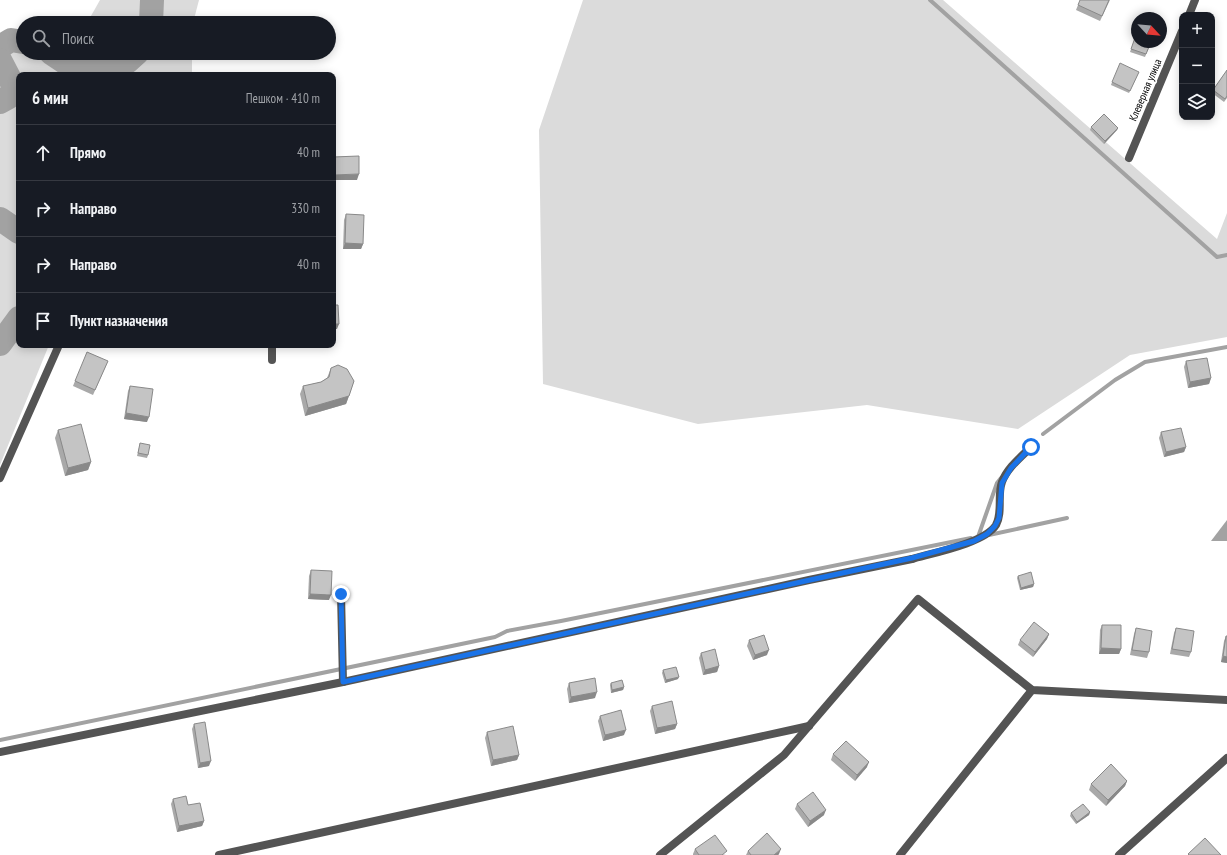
<!DOCTYPE html>
<html lang="ru">
<head>
<meta charset="utf-8">
<style>
	:root { --surface:#171b24; --page:#20242c; --text:#f1f3f6; --muted:#9ea1a6; --line:#363941 }
	body { margin:0; font-family:"PT Sans Narrow",sans-serif; background:var(--page); color:var(--text) }
	.controls { position:absolute; right:12px; top:12px; display:grid; overflow:hidden; border-radius:8px; box-shadow:0 2px 10px #0003 }
	.controls button { width:36px; height:36px; display:grid; place-items:center; padding:0; border:0; border-bottom:1px solid var(--line); background:var(--surface); color:var(--text); font:20px sans-serif }
	.compass { position:absolute; left:1131px; top:12px; width:36px; height:36px; border-radius:50%; background:var(--surface); box-shadow:0 2px 10px #0003; rotate:116deg }
	.stop { position:absolute; width:12px; height:12px; margin:-9px; border:3px solid #1a73e8; border-radius:50%; background:#fff }
	.stop.end { background:#1a73e8; border-color:#fff; box-shadow:0 1px 4px #0008 }
	.list { margin:0; padding:0; list-style:none }
	h2 { display:flex; justify-content:space-between; align-items:center; height:52px; margin:0; padding:0 16px; font-size:17px }
	h2 small { font-size:13px; font-weight:400; color:var(--muted) }
	.list li { display:grid; grid-template-columns:26px 1fr auto; gap:12px; align-items:center; box-sizing:border-box; height:56px; padding:0 16px; border-top:1px solid var(--line) }
	.list b { display:block; font-size:15px; white-space:nowrap }
	.list em { font-size:13px; font-style:normal; color:var(--muted) }
	.icon { flex:none; width:22px; height:22px; fill:none; stroke:currentColor; stroke-width:2; stroke-linecap:round; stroke-linejoin:round }
	.map { position:relative; flex:none; width:1227px; height:855px; overflow:hidden }
	.search { position:absolute; background:var(--surface); box-shadow:0 2px 10px #0003; left:16px; top:16px; width:320px; height:44px; display:flex; align-items:center; gap:10px; box-sizing:border-box; padding:0 14px; border-radius:22px; color:var(--muted); font-size:15px }
	.panel { position:absolute; background:var(--surface); box-shadow:0 2px 10px #0003; left:16px; top:72px; width:320px; height:276px; border-radius:8px }
	.map>svg:first-child { display:block }
	.green { fill:#dbdbdb }
	.water { fill:#a2a2a2 }
	.lines { fill:none; stroke-linecap:round; stroke-linejoin:round }
	.stream { stroke:#a2a2a2; stroke-width:4 }
	.river { stroke:#a2a2a2; stroke-width:24 }
	.lane { stroke:#545454; stroke-width:8 }
	.street { stroke:#545454; stroke-width:8 }
	.wall { fill:#a9a9a9 }
	.shaded-wall { fill:#898989 }
	.building { fill:#c4c4c4; stroke:#898989 }
	.route { stroke:#1a73e8; stroke-width:5 }
	.labels { text-anchor:middle; dominant-baseline:central; stroke-width:3.5; stroke-linejoin:round; paint-order:stroke }
	.street-label { font-size:11px; fill:#000; stroke:#fff }
</style>
</head>
<body>
<div class="map">
<svg width="1227" height="855" viewBox="0 0 1227 855">
	<rect width="100%" height="100%" fill="#fff"/>
	<!-- green -->
	<g class="green">
		<polygon points="100,0 199,0 193,23 87,23"/>
		<polygon points="583,0 943,0 1217,239 1227,213 1227,337 1130,355 1018,429 867,405 698,424 543,384 539,130"/>
		<polygon points="23,33 23,53 192,53 192,75 19,75 19,345 49,345 0,465 0,34"/>
	</g>
	<!-- water -->
	<polygon class="water" points="1227,520 1227,541 1211,541"/>
	<g class="lines">
		<!-- stream -->
		<g class="stream">
			<polyline points="930,0 1217,257 1227,255"/>
			<polyline points="1043,434 1115,380 1145,362 1227,347"/>
			<polyline points="989,535 1067,518"/>
			<polyline points="978,537 997,483 1001,478"/>
			<polyline points="0,740 495,637 507,631 561,621 971,538"/>
		</g>
		<!-- river -->
		<g class="river">
			<polyline points="151,23 152,0"/>
			<polyline points="0,47 11,40 23,42"/>
			<polyline points="51,53 69,65 96,71 127,62 137,53"/>
			<polyline points="0,60 14,87 9,97 0,102"/>
			<polyline points="0,219 19,232"/>
			<polyline points="0,344 19,318"/>
		</g>
		<!-- lane -->
		<g class="lane">
			<polyline points="272,360 272,345"/>
			<polyline points="0,478 59,345"/>
			<path d="M912 559C933 553 985 543 996 525 1003 512 997 495 1002 482 1007 468 1021 457 1031 447"/>
			<polyline points="341,594 343,682"/>
			<polyline points="219,855 809,726"/>
			<polyline points="660,855 784,755 918,599 1032,690 1227,700"/>
			<polyline points="900,855 1032,690"/>
			<polyline points="1119,855 1227,758"/>
		</g>
		<!-- street -->
		<g class="street">
			<polyline points="1189,15 1195,0"/>
			<polyline points="1129,158 1182,31"/>
			<polyline points="0,752 343,682 809,580 912,559"/>
		</g>
	</g>
	<!-- wall -->
	<g class="wall">
		<polygon points="1110,0 1100,21 1076,10 1078,5"/>
		<polygon points="1137,32 1151,42 1145,57 1130,52"/>
		<polygon points="1227,70 1227,98 1224,102 1212,93 1213,90"/>
		<polygon points="1139,72 1129,93 1111,85 1112,82"/>
		<polygon points="1091,127 1118,128 1117,130 1104,144 1090,130"/>
		<polygon points="346,214 363,244 361,249 343,249 344,220"/>
		<polygon points="108,361 93,395 73,386 75,381"/>
		<polygon points="1186,361 1211,378 1209,384 1188,388 1184,367"/>
		<polygon points="331,368 354,381 346,404 305,416 300,394 303,386 321,382 327,378"/>
		<polygon points="130,386 147,422 124,419 128,391"/>
		<polygon points="58,430 91,462 88,470 65,476 55,438"/>
		<polygon points="1161,432 1186,447 1184,452 1164,457 1159,438"/>
		<polygon points="140,443 148,455 147,458 137,456"/>
		<polygon points="311,570 329,600 308,599 309,576"/>
		<polygon points="1018,576 1034,584 1033,587 1020,590 1017,578"/>
		<polygon points="1102,625 1121,649 1119,654 1099,654 1100,630"/>
		<polygon points="1136,628 1149,652 1147,658 1130,655 1134,634"/>
		<polygon points="1176,628 1191,652 1189,657 1170,654 1174,633"/>
		<polygon points="1049,634 1047,639 1033,657 1018,645 1020,640"/>
		<polygon points="1226,636 1227,663 1221,662 1224,641"/>
		<polygon points="749,640 767,655 753,660 747,646"/>
		<polygon points="701,653 719,666 717,672 703,675 699,658"/>
		<polygon points="663,670 678,679 665,683 662,673"/>
		<polygon points="569,683 595,698 569,703 567,689"/>
		<polygon points="611,683 624,687 623,690 611,693 610,685"/>
		<polygon points="652,706 677,724 675,729 655,734 650,711"/>
		<polygon points="600,716 624,735 603,741 598,721"/>
		<polygon points="194,724 209,766 198,768 192,729"/>
		<polygon points="487,732 519,755 517,760 491,766 485,738"/>
		<polygon points="833,754 867,767 855,781 831,760"/>
		<polygon points="1127,781 1125,786 1106,806 1089,790 1091,784"/>
		<polygon points="173,799 188,805 204,821 202,826 177,832 171,804"/>
		<polygon points="797,804 824,815 808,827 795,809"/>
		<polygon points="1090,812 1089,815 1076,824 1070,816 1071,813"/>
		<polygon points="695,849 726,855 693,855 693,854"/>
		<polygon points="748,851 779,854 778,855 746,855"/>
	</g>
	<!-- shaded-wall -->
	<g class="shaded-wall">
		<polygon points="1118,128 1117,130 1104,144 1105,141"/>
		<polygon points="359,174 357,180 333,180 333,175"/>
		<polygon points="345,243 363,244 361,249 343,249"/>
		<polygon points="333,324 339,324 337,329 333,329"/>
		<polygon points="1211,378 1209,384 1188,388 1190,382"/>
		<polygon points="349,396 346,404 305,416 308,408"/>
		<polygon points="126,413 149,417 147,422 124,419"/>
		<polygon points="1186,447 1184,452 1164,457 1166,452"/>
		<polygon points="91,462 88,470 65,476 68,468"/>
		<polygon points="1034,584 1033,587 1020,590 1021,588"/>
		<polygon points="310,594 331,595 329,600 308,599"/>
		<polygon points="1049,634 1047,639 1033,657 1035,652"/>
		<polygon points="1101,648 1121,649 1119,654 1099,654"/>
		<polygon points="769,650 767,655 753,660 755,655"/>
		<polygon points="1223,656 1227,657 1227,663 1221,662"/>
		<polygon points="719,666 717,672 703,675 705,670"/>
		<polygon points="679,677 678,679 665,683 666,680"/>
		<polygon points="624,687 623,690 611,693 612,690"/>
		<polygon points="597,692 595,698 569,703 571,697"/>
		<polygon points="677,724 675,729 655,734 657,728"/>
		<polygon points="626,730 624,735 603,741 605,735"/>
		<polygon points="519,755 517,760 491,766 493,760"/>
		<polygon points="211,761 209,766 198,768 200,763"/>
		<polygon points="869,762 867,767 855,781 857,775"/>
		<polygon points="1127,781 1125,786 1106,806 1108,800"/>
		<polygon points="826,810 824,815 808,827 810,821"/>
		<polygon points="1090,812 1089,815 1076,824 1077,822"/>
		<polygon points="204,821 202,826 177,832 179,826"/>
		<polygon points="781,849 779,854 778,855 774,855"/>
	</g>
	<!-- building -->
	<g class="building">
		<polygon points="1080,0 1109,0 1102,16 1078,5"/>
		<polygon points="1137,32 1137,42 1151,42 1146,54 1131,49"/>
		<polygon points="1120,63 1139,72 1130,91 1112,82"/>
		<polygon points="1227,70 1227,96 1225,99 1213,90"/>
		<polygon points="1104,114 1118,128 1105,141 1091,127"/>
		<polygon points="359,156 359,174 333,175 333,157"/>
		<polygon points="346,214 364,215 363,244 345,243"/>
		<polygon points="333,305 338,305 339,324 333,324"/>
		<polygon points="87,352 108,361 95,390 75,381"/>
		<polygon points="1207,358 1211,378 1190,382 1186,361"/>
		<polygon points="338,365 347,369 354,381 349,396 308,408 303,386 321,382 329,377 331,368"/>
		<polygon points="130,386 153,389 149,417 126,413"/>
		<polygon points="81,424 91,462 68,468 58,430"/>
		<polygon points="1181,428 1186,447 1166,452 1161,432"/>
		<polygon points="140,443 150,445 148,455 138,453"/>
		<polygon points="311,570 332,571 331,595 310,594"/>
		<polygon points="1031,572 1034,584 1021,588 1018,576"/>
		<polygon points="1034,622 1049,634 1035,652 1020,640"/>
		<polygon points="1102,625 1121,625 1121,649 1101,648"/>
		<polygon points="1136,628 1152,631 1149,652 1132,650"/>
		<polygon points="1176,628 1194,631 1191,652 1172,649"/>
		<polygon points="764,635 769,650 755,655 749,640"/>
		<polygon points="1226,636 1227,636 1227,657 1223,656"/>
		<polygon points="715,649 719,666 705,670 701,653"/>
		<polygon points="676,667 679,677 666,680 663,670"/>
		<polygon points="595,678 597,692 571,697 569,683"/>
		<polygon points="622,680 624,687 612,690 611,683"/>
		<polygon points="672,701 677,724 657,728 652,706"/>
		<polygon points="621,710 626,730 605,735 600,716"/>
		<polygon points="205,722 211,761 200,763 194,724"/>
		<polygon points="513,726 519,755 493,760 487,732"/>
		<polygon points="846,741 869,762 857,775 833,754"/>
		<polygon points="1111,764 1127,781 1108,800 1091,784"/>
		<polygon points="813,792 826,810 810,821 797,804"/>
		<polygon points="186,796 188,805 200,803 204,821 179,826 173,799"/>
		<polygon points="1083,804 1090,812 1077,822 1071,813"/>
		<polygon points="767,833 781,849 774,855 751,855 748,851"/>
		<polygon points="715,835 727,851 722,855 699,855 695,849"/>
		<polygon points="1205,838 1221,855 1189,855 1188,854"/>
	</g>
	<g class="lines">
		<!-- route -->
		<polyline class="route" points="341,594 343,682 810,580 912,558 974,541 987,534 995,526 999,518 1002,483 1011,468 1031,447"/>
	</g>
	<g class="labels">
		<!-- street labels -->
		<g class="street-label">
			<text transform="translate(1145 90) rotate(-67)">Клеверная улица</text>
		</g>
	</g>
</svg>
<div class="controls">
<button>+</button>
<button>−</button>
<button><svg class="icon" aria-label="layers" viewBox="0 0 24 24"><path d="M12 4l9 5-9 5-9-5zM3 14l9 5 9-5"/></svg></button>
</div>
<svg class="compass" viewBox="-18 -18 36 36"><path d="M0-13l5 13h-10z" fill="#e53935"/><path d="M0 13l5-13h-10z" fill="#9ea1a6"/></svg>
<div class="stop" style="left:1031px;top:447px"></div>
<div class="stop end" style="left:341px;top:594px"></div>
<div class="search"><svg class="icon" aria-label="search" viewBox="0 0 24 24"><circle cx="10" cy="10" r="6"/><path d="M15 15l6 6"/></svg>Поиск</div>
<section class="panel">
<h2>6 мин<small>Пешком · 410 m</small></h2>
<ul class="list">
<li><svg class="icon" aria-label="ahead" viewBox="0 0 24 24"><path d="M12 20V5M6 11l6-6 6 6"/></svg><div><b>Прямо</b></div><em>40 m</em></li>
<li><svg class="icon" aria-label="right" viewBox="0 0 24 24"><path d="M7 20v-9h11M14 6l5 5-5 5"/></svg><div><b>Направо</b></div><em>330 m</em></li>
<li><svg class="icon" aria-label="right" viewBox="0 0 24 24"><path d="M7 20v-9h11M14 6l5 5-5 5"/></svg><div><b>Направо</b></div><em>40 m</em></li>
<li><svg class="icon" aria-label="arrive" viewBox="0 0 24 24"><path d="M6 21V4h12l-3 4 3 4H6"/></svg><div><b>Пункт назначения</b></div></li>
</ul>
</section>
</div>
</body>
</html>
